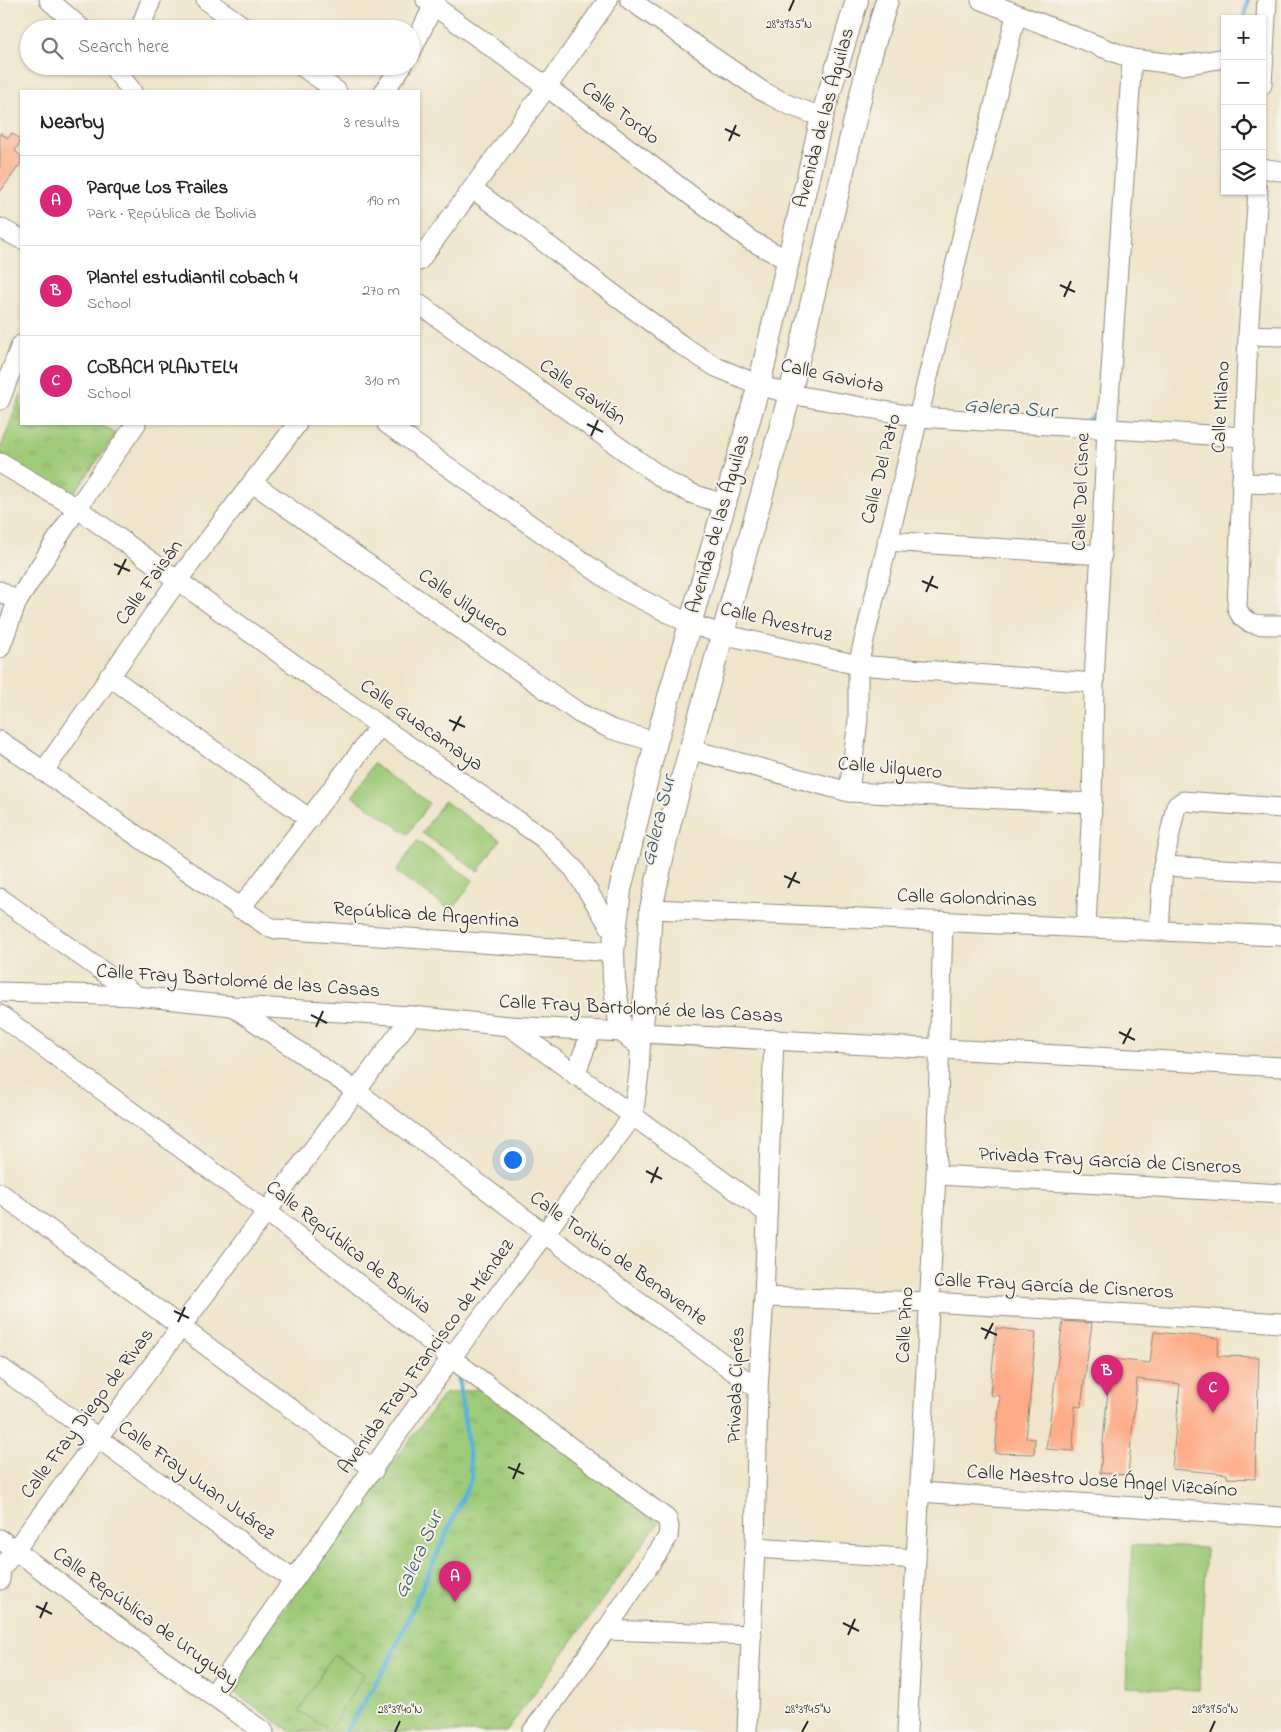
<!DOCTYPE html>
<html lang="en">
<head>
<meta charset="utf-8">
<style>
	:root { --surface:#fff; --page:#f2f2f2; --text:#222; --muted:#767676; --line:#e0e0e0; --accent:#db2777 }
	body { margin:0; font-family:"Indie Flower",sans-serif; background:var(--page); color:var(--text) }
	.controls { position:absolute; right:15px; top:15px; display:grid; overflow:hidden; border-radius:0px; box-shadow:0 1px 4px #0004 }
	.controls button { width:45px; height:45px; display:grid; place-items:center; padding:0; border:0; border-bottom:1px solid var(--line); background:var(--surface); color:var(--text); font:25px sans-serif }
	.you { position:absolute; left:512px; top:1159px; width:18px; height:18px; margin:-12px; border:4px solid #fff; border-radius:50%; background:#1a73e8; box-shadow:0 0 0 8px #1a73e833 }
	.badge { display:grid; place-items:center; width:32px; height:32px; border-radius:50%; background:var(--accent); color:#fff; font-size:16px; font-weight:700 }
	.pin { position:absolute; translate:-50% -41px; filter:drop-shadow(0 1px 2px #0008) }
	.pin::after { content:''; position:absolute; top:26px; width:18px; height:15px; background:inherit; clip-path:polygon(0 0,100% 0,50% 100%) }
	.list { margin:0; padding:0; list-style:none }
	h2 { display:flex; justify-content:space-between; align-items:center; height:65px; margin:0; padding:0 20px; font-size:21px }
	h2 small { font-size:16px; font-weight:400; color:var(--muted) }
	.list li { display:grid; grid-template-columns:32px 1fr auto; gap:15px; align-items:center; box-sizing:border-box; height:90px; padding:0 20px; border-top:1px solid var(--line) }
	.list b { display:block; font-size:19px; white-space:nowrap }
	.list p { margin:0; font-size:16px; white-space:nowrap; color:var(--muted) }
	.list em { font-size:16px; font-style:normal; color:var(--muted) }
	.icon { flex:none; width:28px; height:28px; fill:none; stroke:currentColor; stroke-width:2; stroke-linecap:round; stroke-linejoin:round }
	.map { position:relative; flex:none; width:1281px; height:1732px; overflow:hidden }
	.search { position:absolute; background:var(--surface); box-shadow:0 1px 4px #0004; left:20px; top:20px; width:400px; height:55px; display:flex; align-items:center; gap:12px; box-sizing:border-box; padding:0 18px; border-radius:28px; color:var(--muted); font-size:19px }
	.panel { position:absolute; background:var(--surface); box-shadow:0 1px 4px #0004; left:20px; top:90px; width:400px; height:335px; border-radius:0px }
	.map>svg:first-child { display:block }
	.park { fill:url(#park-tufts); stroke:#647b52 }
	.pitch { fill:#9ecb78; stroke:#647b52 }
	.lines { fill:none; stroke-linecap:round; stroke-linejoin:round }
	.stream { stroke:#5cb2d8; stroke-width:5 }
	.building { fill:#feab87 }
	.minor-casing { stroke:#8e887b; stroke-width:21 }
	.tertiary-casing { stroke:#8e887b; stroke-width:24 }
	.minor { stroke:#fff; stroke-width:19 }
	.tertiary { stroke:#fff; stroke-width:22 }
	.ticks { fill:none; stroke:#2b2b2b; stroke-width:2 }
	.labels { text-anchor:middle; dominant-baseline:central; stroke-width:4; stroke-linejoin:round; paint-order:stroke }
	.street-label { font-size:20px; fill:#2b2b2b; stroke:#f7f3e8 }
	.water-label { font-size:21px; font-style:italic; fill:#3c5a68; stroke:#f7f3e8 }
	.ticks-label { font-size:12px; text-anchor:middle; fill:#2b2b2b; stroke:#f7f3e8; stroke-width:4; stroke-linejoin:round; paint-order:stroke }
</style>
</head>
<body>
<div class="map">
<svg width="1281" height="1732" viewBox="0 0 1281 1732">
	<defs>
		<pattern id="park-tufts" width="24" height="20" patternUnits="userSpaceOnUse" patternTransform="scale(1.25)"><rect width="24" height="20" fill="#9ecb78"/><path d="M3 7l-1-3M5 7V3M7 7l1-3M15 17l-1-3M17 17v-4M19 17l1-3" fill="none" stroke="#88ae68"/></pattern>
	</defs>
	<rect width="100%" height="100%" fill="#f7f3e8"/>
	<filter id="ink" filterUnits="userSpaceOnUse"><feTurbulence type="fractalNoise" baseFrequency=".02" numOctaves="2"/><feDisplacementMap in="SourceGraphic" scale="10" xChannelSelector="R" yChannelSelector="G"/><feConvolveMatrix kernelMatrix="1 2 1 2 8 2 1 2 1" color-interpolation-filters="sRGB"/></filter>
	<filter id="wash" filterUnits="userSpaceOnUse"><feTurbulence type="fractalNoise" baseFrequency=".0096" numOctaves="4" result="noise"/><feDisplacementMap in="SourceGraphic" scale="20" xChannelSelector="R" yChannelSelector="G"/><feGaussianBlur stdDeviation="1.12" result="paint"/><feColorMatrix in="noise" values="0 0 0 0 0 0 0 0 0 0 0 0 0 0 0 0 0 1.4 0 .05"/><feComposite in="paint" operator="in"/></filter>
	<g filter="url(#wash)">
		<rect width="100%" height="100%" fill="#f0e5cb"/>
		<!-- park -->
		<g class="park">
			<polygon points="21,394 21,424 101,424 116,434 72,496 4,461 0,450"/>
			<polygon points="483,1388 659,1522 506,1732 291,1732 227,1687 444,1394"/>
		</g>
		<!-- pitch -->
		<g class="pitch">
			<polygon points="373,764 429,803 408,834 352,796"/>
			<polygon points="444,801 500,840 478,871 422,833"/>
			<polygon points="417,841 473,880 452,911 396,872"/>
			<polygon points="1132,1545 1206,1548 1199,1690 1126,1687"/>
			<polygon points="333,1655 364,1674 330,1730 299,1711"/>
		</g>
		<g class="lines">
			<!-- stream -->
			<g class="stream">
				<polyline points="1244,19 1248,0"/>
				<polyline points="1087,421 1102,411"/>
				<polyline points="346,1732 388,1663 472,1477 459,1379"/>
			</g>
		</g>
		<g id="blocks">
			<!-- building -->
			<g class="building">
				<polygon points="0,133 8,138 12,133 21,140 15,151 21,156 21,163 0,192"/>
				<polygon points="1063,1321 1092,1323 1081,1407 1075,1406 1073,1451 1046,1449"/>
				<polygon points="996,1328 1036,1332 1026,1438 1035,1439 1034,1454 995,1453 1000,1396 990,1395"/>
				<polygon points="1154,1332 1219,1338 1217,1356 1259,1357 1255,1479 1227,1478 1227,1474 1172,1469 1180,1384 1137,1379 1128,1475 1100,1473 1111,1359 1150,1363"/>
			</g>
		</g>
	</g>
	<g filter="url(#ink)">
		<use href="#blocks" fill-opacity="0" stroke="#8e887b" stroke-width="1"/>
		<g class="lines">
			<!-- minor casing -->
			<g class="minor-casing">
				<g id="minor">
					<polyline points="49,0 82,29"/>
					<polyline points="206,0 247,29"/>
					<polyline points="426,0 547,87 750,240 789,261"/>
					<polyline points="630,0 762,91 789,105 822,117"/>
					<polyline points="981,0 1132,59 1184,65 1225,58"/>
					<polyline points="140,29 151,0"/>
					<polyline points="411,52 436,0"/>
					<polyline points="112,66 132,91"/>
					<polyline points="301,66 337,91"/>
					<polyline points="1262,85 1267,0"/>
					<polyline points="384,91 402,66"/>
					<polyline points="1262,168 1281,171"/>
					<polyline points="473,189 680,344 716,367 759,385 790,394 918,417 1243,437"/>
					<path d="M1258 191 1248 335 1237 607C1243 628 1263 625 1281 625"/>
					<polyline points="0,228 21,239"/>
					<polyline points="419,261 547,87 608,0"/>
					<polyline points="419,304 668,482 693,494 726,505"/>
					<polyline points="1248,335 1281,336"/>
					<polyline points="0,400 21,345"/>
					<polyline points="387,424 623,590 690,624 722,634 858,665 1094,683"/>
					<polyline points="0,463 77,508 380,726 543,838 574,869 614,933"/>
					<polyline points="1241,483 1281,484"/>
					<polyline points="254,484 579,713 611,729 656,742"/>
					<polyline points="887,541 1102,555"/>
					<polyline points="0,591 17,602"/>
					<polyline points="0,648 17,602 77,508 136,424"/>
					<polyline points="109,676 310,819"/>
					<polyline points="0,741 267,926 276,929 613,952"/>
					<polyline points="689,749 849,792 1092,803"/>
					<polyline points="43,772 177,581 297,424"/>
					<polyline points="849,792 858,720 858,665 1016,15"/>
					<polyline points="1163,866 1281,872"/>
					<polyline points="0,898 137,996"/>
					<polyline points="240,909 380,726"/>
					<polyline points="651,909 1281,936"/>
					<polyline points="1086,926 1092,803 1094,683 1107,430 1132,59"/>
					<polyline points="1159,931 1163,866 1176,806 1183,801 1281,808"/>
					<polyline points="0,992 137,996 232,1006 412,1016 509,1026 1281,1067"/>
					<polyline points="232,1006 355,1090 545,1234 758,1389"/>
					<polyline points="0,1015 265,1210 451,1358 667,1519 669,1527 668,1537 606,1630 532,1732"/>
					<polyline points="509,1026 767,1213"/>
					<polyline points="575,1075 592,1030"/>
					<polyline points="936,1175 1281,1194"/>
					<polyline points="0,1193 374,1470"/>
					<polyline points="764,1297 930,1302 1281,1323"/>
					<polyline points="0,1367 292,1579"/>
					<polyline points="920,1492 1281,1517"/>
					<polyline points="0,1539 160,1658 264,1732"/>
					<polyline points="755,1548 916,1559"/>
					<polyline points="0,1580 1,1569 15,1550 412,1016"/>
					<polyline points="606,1630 752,1635"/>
					<polyline points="212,1696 451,1358 633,1116 639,1073 641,1032"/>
					<polyline points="747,1732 755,1548 758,1389 764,1297 774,1039"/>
					<polyline points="907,1732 936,1175 943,921"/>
				</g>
			</g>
			<!-- tertiary casing -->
			<g class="tertiary-casing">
				<g id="tertiary">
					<polyline points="641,1032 646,989 651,909 670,822 790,394 869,61 887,0"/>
					<polyline points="639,1044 621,1030 614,980 613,952 620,890 656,742 759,385 822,117 857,0"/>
				</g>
			</g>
			<!-- minor -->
			<use href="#minor" class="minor"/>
			<!-- tertiary -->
			<use href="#tertiary" class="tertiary"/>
		</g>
	</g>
	<!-- ticks -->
	<path class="ticks" d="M789 11 794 0M725 129 740 136M729 141 736 125M1060 285 1075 292M1064 297 1071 281M587 424 603 432M591 436 598 420M114 564 130 571M118 575 126 559M922 581 938 588M926 592 933 576M449 720 465 727M453 731 461 716M784 876 800 883M788 888 796 872M311 1015 327 1023M316 1027 323 1011M1119 1032 1135 1040M1123 1044 1131 1028M646 1171 662 1179M651 1183 658 1167M174 1311 189 1318M178 1322 185 1307M981 1328 997 1335M985 1339 993 1323M508 1467 524 1474M513 1479 520 1463M36 1606 52 1614M40 1618 47 1602M843 1623 859 1631M848 1635 855 1619M395 1732 400 1721M802 1732 808 1721M1210 1732 1215 1721"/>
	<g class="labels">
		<!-- street labels -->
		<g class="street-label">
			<text transform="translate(620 114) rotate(37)">Calle Tordo</text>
			<text transform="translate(825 118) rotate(-75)">Avenida de las Águilas</text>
			<text transform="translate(832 377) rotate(12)">Calle Gaviota</text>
			<text transform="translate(582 393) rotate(35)">Calle Gavilán</text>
			<text transform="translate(1222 407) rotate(-87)">Calle Milano</text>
			<text transform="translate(882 469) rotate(-76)">Calle Del Pato</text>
			<text transform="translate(1082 492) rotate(-88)">Calle Del Cisne</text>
			<text transform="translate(719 524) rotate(-74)">Avenida de las Águilas</text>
			<text transform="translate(150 583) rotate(-54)">Calle Faisán</text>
			<text transform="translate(463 604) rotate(35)">Calle Jilguero</text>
			<text transform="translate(776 623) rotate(14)">Calle Avestruz</text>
			<text transform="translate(421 726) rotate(35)">Calle Guacamaya</text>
			<text transform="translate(890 769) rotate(5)">Calle Jilguero</text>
			<text transform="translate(967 899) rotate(2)">Calle Golondrinas</text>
			<text transform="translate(426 916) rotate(4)">República de Argentina</text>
			<text transform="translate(238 982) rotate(4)">Calle Fray Bartolomé de las Casas</text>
			<text transform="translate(641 1010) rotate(3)">Calle Fray Bartolomé de las Casas</text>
			<text transform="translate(1110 1162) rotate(3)">Privada Fray García de Cisneros</text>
			<text transform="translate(348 1248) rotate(38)">Calle República de Bolivia</text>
			<text transform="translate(618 1259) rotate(36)">Calle Toribio de Benavente</text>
			<text transform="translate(1054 1287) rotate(3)">Calle Fray García de Cisneros</text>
			<text transform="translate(906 1325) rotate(-87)">Calle Pino</text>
			<text transform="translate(427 1357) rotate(-54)">Avenida Fray Francisco de Méndez</text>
			<text transform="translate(737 1385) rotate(-88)">Privada Ciprés</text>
			<text transform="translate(88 1414) rotate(-53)">Calle Fray Diego de Rivas</text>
			<text transform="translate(196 1481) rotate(36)">Calle Fray Juan Juárez</text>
			<text transform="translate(1102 1482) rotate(4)">Calle Maestro José Ángel Vizcaíno</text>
			<text transform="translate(145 1618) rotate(36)">Calle República de Uruguay</text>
		</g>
		<!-- water labels -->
		<g class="water-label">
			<text transform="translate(1010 409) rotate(4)">Galera Sur</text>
			<text transform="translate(659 821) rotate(-76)">Galera Sur</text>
			<text transform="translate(419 1555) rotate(-66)">Galera Sur</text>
		</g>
	</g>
	<g class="ticks-label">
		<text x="789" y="28">28°39'35"N</text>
		<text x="400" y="1713">28°39'40"N</text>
		<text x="808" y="1713">28°39'45"N</text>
		<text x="1215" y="1713">28°39'50"N</text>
	</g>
</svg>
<div class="controls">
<button>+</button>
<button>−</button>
<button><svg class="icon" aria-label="locate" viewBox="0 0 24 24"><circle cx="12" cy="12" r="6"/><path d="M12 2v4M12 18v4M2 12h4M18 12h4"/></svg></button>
<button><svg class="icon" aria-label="layers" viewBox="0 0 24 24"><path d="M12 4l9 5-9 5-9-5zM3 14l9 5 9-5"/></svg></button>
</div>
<div class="you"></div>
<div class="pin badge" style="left:455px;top:1602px">A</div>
<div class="pin badge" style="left:1107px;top:1396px">B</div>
<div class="pin badge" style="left:1213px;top:1413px">C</div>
<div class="search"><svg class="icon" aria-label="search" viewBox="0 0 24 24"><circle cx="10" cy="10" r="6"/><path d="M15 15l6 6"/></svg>Search here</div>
<section class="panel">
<h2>Nearby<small>3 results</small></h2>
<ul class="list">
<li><span class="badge">A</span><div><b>Parque Los Frailes</b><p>Park · República de Bolivia</p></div><em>190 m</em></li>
<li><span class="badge">B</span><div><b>Plantel estudiantil cobach 4</b><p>School</p></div><em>270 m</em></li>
<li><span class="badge">C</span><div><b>COBACH PLANTEL4</b><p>School</p></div><em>310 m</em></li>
</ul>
</section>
</div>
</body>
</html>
